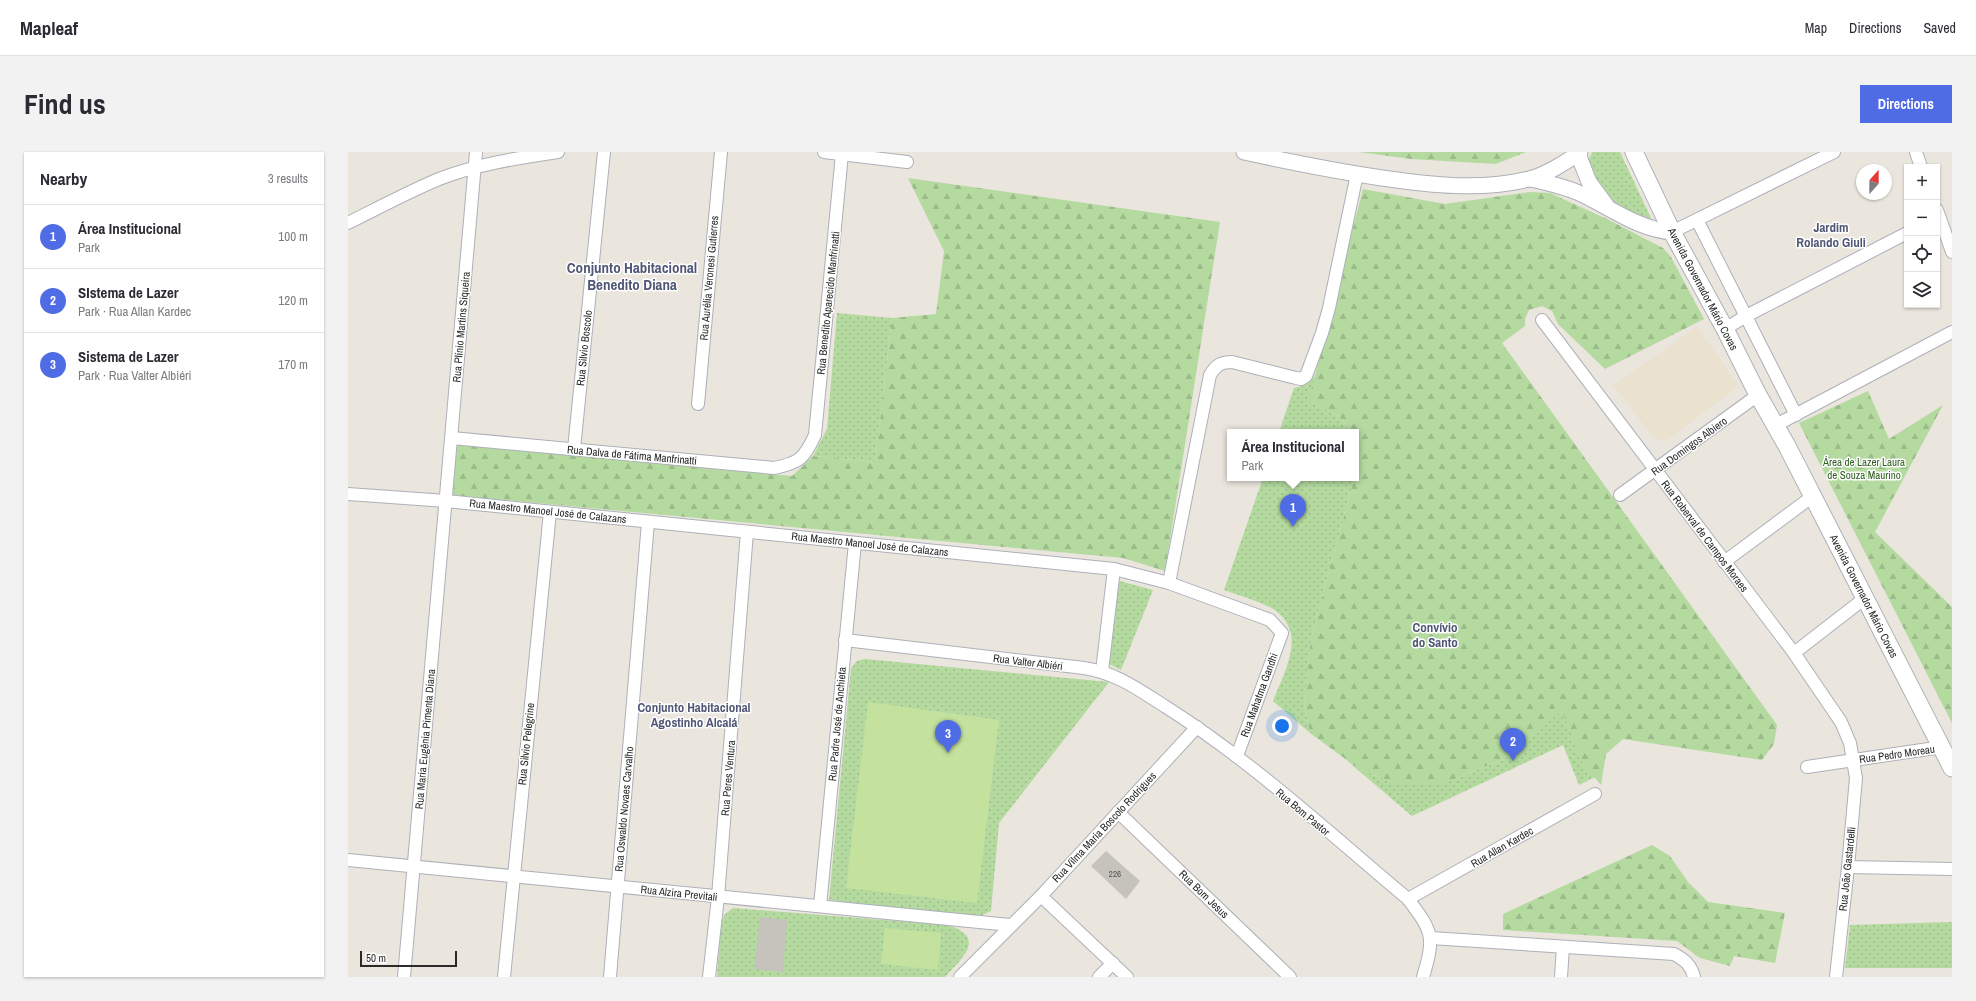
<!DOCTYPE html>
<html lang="en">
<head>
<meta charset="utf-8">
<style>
	:root { --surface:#fff; --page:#f2f2f3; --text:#2b2b33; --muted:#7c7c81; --line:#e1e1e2; --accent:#506ce5 }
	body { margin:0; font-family:"Archivo Narrow",sans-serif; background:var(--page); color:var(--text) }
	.controls { position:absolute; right:12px; top:12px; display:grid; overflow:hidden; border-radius:0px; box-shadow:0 1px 3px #0004 }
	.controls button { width:36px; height:36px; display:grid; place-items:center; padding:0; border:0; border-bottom:1px solid var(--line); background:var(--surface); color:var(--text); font:20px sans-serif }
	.compass { position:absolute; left:1508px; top:12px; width:36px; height:36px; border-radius:50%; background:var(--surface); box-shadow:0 1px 3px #0004; rotate:21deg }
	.scale { position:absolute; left:12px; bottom:10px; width:97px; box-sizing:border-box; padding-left:4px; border:2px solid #2a2a2a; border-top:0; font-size:11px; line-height:14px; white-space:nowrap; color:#2a2a2a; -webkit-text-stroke:3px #fff; paint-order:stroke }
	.you { position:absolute; left:934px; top:574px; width:14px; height:14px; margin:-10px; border:3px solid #fff; border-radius:50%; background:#1a73e8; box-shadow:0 0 0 6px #1a73e833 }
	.badge { display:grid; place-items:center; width:26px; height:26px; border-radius:50%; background:var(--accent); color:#fff; font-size:13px; font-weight:700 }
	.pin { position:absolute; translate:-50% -33px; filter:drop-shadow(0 1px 2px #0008) }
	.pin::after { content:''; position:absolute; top:21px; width:14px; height:12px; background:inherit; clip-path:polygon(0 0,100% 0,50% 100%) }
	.popup { position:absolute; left:879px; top:277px; width:132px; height:52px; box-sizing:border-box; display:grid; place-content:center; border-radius:0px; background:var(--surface); filter:drop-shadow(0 1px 3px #0005); font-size:13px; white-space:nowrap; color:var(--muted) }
	.popup b { font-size:15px; color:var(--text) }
	.popup::after { content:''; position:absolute; left:50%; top:100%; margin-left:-8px; border:8px solid transparent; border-top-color:var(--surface) }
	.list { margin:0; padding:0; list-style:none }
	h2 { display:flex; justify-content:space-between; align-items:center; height:52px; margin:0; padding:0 16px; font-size:17px }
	h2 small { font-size:13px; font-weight:400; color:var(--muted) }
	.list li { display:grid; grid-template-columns:26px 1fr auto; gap:12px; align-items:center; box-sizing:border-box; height:64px; padding:0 16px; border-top:1px solid var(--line) }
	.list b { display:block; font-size:15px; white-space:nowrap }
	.list p { margin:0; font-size:13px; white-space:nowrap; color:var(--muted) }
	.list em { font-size:13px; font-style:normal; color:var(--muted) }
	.icon { flex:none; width:22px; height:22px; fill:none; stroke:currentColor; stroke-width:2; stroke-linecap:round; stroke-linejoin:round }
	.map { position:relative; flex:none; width:1604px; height:825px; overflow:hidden; border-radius:0px }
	header { display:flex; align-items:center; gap:24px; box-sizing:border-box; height:56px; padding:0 20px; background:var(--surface); border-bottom:1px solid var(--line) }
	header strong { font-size:19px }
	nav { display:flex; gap:22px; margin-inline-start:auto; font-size:14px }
	.intro { display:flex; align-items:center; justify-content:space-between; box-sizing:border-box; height:96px; padding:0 24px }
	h1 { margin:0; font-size:28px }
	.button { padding:10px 18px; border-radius:0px; background:var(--accent); color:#fff; font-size:14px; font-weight:700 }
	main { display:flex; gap:24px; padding:0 24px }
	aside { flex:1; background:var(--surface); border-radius:0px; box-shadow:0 1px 3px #0004 }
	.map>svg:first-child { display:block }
	.education { fill:#eae1cf }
	.forest { fill:url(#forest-firs) }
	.park { fill:url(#park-dots) }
	.pitch { fill:#c4e19d }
	.building { fill:#c6c3bc }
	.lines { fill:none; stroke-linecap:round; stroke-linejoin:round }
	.minor-casing { stroke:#aeb0b9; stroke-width:14 }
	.tertiary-casing { stroke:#aeb0b9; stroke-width:17 }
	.secondary-casing { stroke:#aeb0b9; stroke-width:19 }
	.minor { stroke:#fff; stroke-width:12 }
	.tertiary { stroke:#fff; stroke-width:15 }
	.secondary { stroke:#fff; stroke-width:17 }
	.labels { text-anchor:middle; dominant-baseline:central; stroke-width:3; stroke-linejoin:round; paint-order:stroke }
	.number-label { font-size:9px; fill:#51504e }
	.street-label { font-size:11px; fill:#2a2a2a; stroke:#fff }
	.park-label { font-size:11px; fill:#2f5e22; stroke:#fff }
	.quarter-label { font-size:13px; font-weight:bold; fill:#505675; stroke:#fff }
	.district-label { font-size:15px; font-weight:bold; fill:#505675; stroke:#fff }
</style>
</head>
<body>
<header>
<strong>Mapleaf</strong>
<nav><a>Map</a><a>Directions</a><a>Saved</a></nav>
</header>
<div class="intro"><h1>Find us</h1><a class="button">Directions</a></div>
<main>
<aside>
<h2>Nearby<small>3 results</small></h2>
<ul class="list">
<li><span class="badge">1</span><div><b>Área Institucional</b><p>Park</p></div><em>100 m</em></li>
<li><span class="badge">2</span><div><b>SIstema de Lazer</b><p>Park · Rua Allan Kardec</p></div><em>120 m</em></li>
<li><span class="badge">3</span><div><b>Sistema de Lazer</b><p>Park · Rua Valter Albiéri</p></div><em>170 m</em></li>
</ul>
</aside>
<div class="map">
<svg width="1604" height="825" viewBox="0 0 1604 825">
	<defs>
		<pattern id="forest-firs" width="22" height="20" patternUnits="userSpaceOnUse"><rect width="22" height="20" fill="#b4daa0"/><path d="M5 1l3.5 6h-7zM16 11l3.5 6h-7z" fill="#9bbb8a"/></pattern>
		<pattern id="park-dots" width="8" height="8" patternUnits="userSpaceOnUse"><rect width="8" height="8" fill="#b4daa0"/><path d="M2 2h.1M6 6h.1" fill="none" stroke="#9bbb8a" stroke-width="1.8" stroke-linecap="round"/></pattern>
	</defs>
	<rect width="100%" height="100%" fill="#eae5dd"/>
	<!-- education -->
	<polygon class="education" points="1349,175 1389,231 1387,237 1318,289 1306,286 1265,233"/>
	<!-- forest -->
	<g class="forest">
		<polygon points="1011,0 1178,0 1148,12 1063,7"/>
		<polygon points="560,26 872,70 817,419 775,406 103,343 109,293 444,324 465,304 527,310 544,166 588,162 596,99"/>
		<path d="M1015 37 1097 52 1182 40 1202 41 1259 67 1315 96 1323 105 1356 167 1257 217 1210 172 1204 159 1194 154 1181 158 1177 167V174L1154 191 1429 573 1426 592 1414 608 1275 587 1258 602 1253 633 1235 612 1214 560 1156 607 1097 631H1046L1011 617 962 581 956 552 963 486 1006 326H1008L1011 286 1008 280H1006L989 263 959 249C981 179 996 108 1015 37Z"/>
		<polygon points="1520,239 1541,287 1595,253 1527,380 1604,455 1604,571 1451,271"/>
		<polygon points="1304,693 1322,704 1340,730 1360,750 1437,761 1427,811 1386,804 1382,814 1352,806 1329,789 1155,778 1155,762"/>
	</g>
	<!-- park -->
	<g class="park">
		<polygon points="1244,0 1272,0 1303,66 1302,70 1264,50 1246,25 1239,11"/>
		<polygon points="489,161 544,166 527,310 465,304 479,277"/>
		<polygon points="968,223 959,249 989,263 1006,280 931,280 946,236 954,234"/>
		<path d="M915 326H1006L963 486 956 552 962 581 925 549C936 520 959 483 928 459 920 452 887 442 876 438Z"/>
		<polygon points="768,428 805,438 773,518 759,511"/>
		<polygon points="517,507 761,530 651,671 643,759 628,766 481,748 503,516 509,509"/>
		<polygon points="1214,559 1235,612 1247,625 1231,633 1215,593 1064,664 997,607 1011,617 1046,631 1097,631 1156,607"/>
		<path d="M385 756 599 773C640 785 614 806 597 825H369L373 772 376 763Z"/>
		<polygon points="1604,770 1604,816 1497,816 1502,773"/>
	</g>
	<!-- pitch -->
	<g class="pitch">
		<polygon points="520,550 651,568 629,751 498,736"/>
		<polygon points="537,776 593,781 590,818 533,812"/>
	</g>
	<!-- building -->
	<g class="building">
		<polygon points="758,699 792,729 778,747 743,714"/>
		<polygon points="412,765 439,768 435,820 406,817"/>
	</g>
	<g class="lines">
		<!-- minor casing -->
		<g class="minor-casing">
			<g id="minor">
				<polyline points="476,0 559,10"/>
				<polyline points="1568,0 1573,15"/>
				<polyline points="1589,58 1604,100"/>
				<polyline points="1349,68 1448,263"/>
				<path d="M0 71C30 56 60 40 91 27 129 12 170 6 210 0"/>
				<polyline points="1324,80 1486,0"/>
				<polyline points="1194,168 1446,501 1493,570 1502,591 1508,626 1500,715 1488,825"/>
				<polyline points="1377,177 1398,164 1559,81"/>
				<polyline points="350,252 373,0"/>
				<polyline points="1428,273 1604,180"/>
				<path d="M104 286 426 316C451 311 456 307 467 283L494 2"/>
				<polyline points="226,297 256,0"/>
				<polyline points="0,342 98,349 766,417 821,431 922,468 934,481 889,604"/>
				<polyline points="1272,343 1410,243"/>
				<polyline points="1376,410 1465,344"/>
				<path d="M821 431 862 223C868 213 873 210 884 210L948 226 953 227 958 224 974 181 981 156 1009 22"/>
				<path d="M497 488 736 516C769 521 791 538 818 555 905 610 981 681 1060 747 1085 780 1087 785 1075 825"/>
				<polyline points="1446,501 1517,446"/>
				<polyline points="754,519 766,417"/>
				<polyline points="1459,615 1594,595"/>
				<polyline points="770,660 942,825"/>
				<polyline points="0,708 662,773"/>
				<polyline points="1500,715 1604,717"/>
				<polyline points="693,744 779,825"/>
				<polyline points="1060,747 1247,642"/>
				<polyline points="472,754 507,391"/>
				<path d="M1083 786 1326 802C1337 808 1343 813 1346 825"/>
				<polyline points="56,825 128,0"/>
				<polyline points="156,825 202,360"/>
				<polyline points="262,825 300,370"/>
				<polyline points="361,825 370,745 399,380"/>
				<polyline points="612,825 693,744 849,575"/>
				<polyline points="751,825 765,811"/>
				<polyline points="1213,825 1215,795"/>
			</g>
		</g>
		<!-- tertiary casing -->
		<g class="tertiary-casing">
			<g id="tertiary">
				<path d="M896 0C942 10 987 19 1034 26 1083 33 1132 39 1181 27 1196 24 1220 9 1232 0"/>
				<polyline points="1230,2 1241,30 1258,53"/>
				<path d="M1183 27C1199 31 1215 34 1231 41 1262 55 1289 77 1324 80"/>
			</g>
		</g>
		<!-- secondary casing -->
		<g class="secondary-casing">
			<polyline id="secondary" points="1286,0 1324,80 1377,177 1410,243 1439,294 1604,616"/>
		</g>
		<!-- minor -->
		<use href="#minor" class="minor"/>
		<!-- tertiary -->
		<use href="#tertiary" class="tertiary"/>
		<!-- secondary -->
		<use href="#secondary" class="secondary"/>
	</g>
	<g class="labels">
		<!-- number labels -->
		<g class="number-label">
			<text x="767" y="722">226</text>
		</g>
		<!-- street labels -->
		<g class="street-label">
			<text transform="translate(361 126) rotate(-85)">Rua Aurélia Veronesi Gutierres</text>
			<text transform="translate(1355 137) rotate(62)">Avenida Governador Mário Covas</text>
			<text transform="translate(480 151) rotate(-84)">Rua Benedito Aparecido Manfrinatti</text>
			<text transform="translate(113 175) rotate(-85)">Rua Plínio Martins Siqueira</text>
			<text transform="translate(236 196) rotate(-84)">Rua Silvio Boscolo</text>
			<text transform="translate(1341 294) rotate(-36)">Rua Domingos Albiero</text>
			<text transform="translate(284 303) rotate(5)">Rua Dalva de Fátima Manfrinatti</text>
			<text transform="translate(200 359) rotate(6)">Rua Maestro Manoel José de Calazans</text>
			<text transform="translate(1357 384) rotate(53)">Rua Roberval de Campos Moraes</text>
			<text transform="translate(522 392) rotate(6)">Rua Maestro Manoel José de Calazans</text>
			<text transform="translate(1516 444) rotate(63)">Avenida Governador Mário Covas</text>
			<text transform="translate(680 510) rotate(7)">Rua Valter Albiéri</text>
			<text transform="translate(911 543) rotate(-70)">Rua Mahatma Gandhi</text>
			<text transform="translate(489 572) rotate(-85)">Rua Padre José de Anchieta</text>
			<text transform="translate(77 587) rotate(-85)">Rua Maria Eugênia Pimenta Diana</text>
			<text transform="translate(178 592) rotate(-84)">Rua Silvio Pelegrine</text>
			<text transform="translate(1549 602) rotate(-8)">Rua Pedro Moreau</text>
			<text transform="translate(380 626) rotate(-85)">Rua Peres Ventura</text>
			<text transform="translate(276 657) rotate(-85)">Rua Oswaldo Novaes Carvalho</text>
			<text transform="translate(955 660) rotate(40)">Rua Bom Pastor</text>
			<text transform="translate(756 675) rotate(-47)">Rua Vilma Maria Boscolo Rodrigues</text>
			<text transform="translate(1154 695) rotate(-30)">Rua Allan Kardec</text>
			<text transform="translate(1499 717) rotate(-84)">Rua João Gastardelli</text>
			<text transform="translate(331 741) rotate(6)">Rua Alzira Previtali</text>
			<text transform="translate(856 742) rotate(44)">Rua Bom Jesus</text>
		</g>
		<!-- park labels -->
		<g class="park-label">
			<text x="1516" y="310">Área de Lazer Laura<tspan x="1516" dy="13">de Souza Maurino</tspan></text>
		</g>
		<!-- quarter labels -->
		<g class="quarter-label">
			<text x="1483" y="75">Jardim<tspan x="1483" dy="15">Rolando Giuli</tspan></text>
			<text x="1087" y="475">Convívio<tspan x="1087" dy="15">do Santo</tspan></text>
			<text x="346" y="555">Conjunto Habitacional<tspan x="346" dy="15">Agostinho Alcalá</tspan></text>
		</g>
		<!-- district labels -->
		<g class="district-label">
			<text x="284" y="115">Conjunto Habitacional<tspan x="284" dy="17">Benedito Diana</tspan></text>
		</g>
	</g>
</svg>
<div class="controls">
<button>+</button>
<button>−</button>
<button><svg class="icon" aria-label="locate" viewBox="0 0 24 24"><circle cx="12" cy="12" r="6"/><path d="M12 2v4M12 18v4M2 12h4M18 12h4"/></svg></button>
<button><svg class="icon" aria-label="layers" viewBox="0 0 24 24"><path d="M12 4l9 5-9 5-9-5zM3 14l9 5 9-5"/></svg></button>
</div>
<svg class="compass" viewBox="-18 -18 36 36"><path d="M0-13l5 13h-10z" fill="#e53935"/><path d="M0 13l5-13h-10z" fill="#7c7c81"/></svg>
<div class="scale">50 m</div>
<div class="you"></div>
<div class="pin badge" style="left:945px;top:375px">1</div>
<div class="popup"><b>Área Institucional</b>Park</div>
<div class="pin badge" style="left:1165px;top:609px">2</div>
<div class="pin badge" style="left:600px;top:601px">3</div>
</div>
</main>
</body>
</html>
